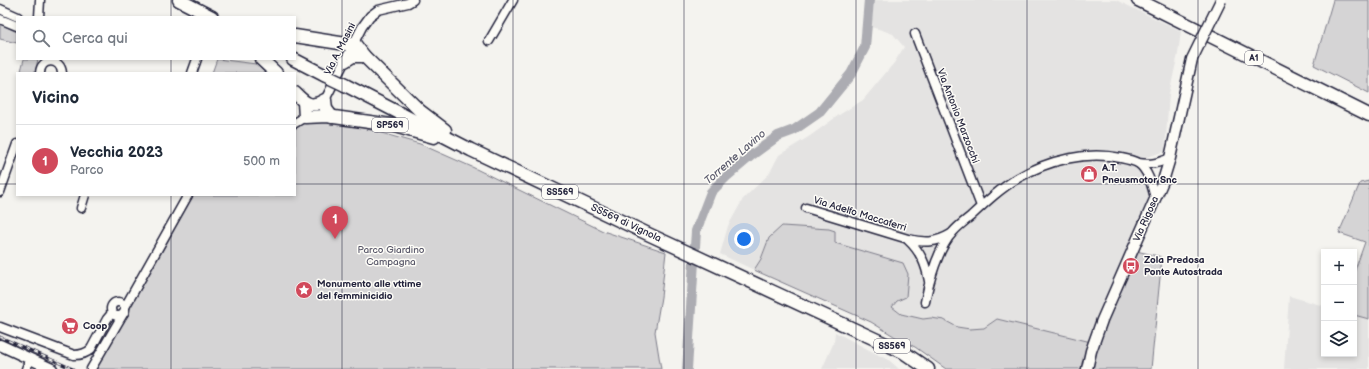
<!DOCTYPE html>
<html lang="it">
<head>
<meta charset="utf-8">
<style>
	:root { --surface:#fff; --page:#f2f2f3; --text:#1f2937; --muted:#747a83; --line:#e0e1e3; --accent:#d1495b }
	body { margin:0; font-family:"Balsamiq Sans",sans-serif; background:var(--page); color:var(--text) }
	.controls { position:absolute; right:12px; bottom:12px; display:grid; overflow:hidden; border-radius:0px; box-shadow:0 2px 6px #0003 }
	.controls button { width:36px; height:36px; display:grid; place-items:center; padding:0; border:0; border-bottom:1px solid var(--line); background:var(--surface); color:var(--text); font:20px sans-serif }
	.you { position:absolute; left:744px; top:239px; width:14px; height:14px; margin:-10px; border:3px solid #fff; border-radius:50%; background:#1a73e8; box-shadow:0 0 0 6px #1a73e833 }
	.badge { display:grid; place-items:center; width:26px; height:26px; border-radius:50%; background:var(--accent); color:#fff; font-size:13px; font-weight:700 }
	.pin { position:absolute; translate:-50% -33px; filter:drop-shadow(0 1px 2px #0008) }
	.pin::after { content:''; position:absolute; top:21px; width:14px; height:12px; background:inherit; clip-path:polygon(0 0,100% 0,50% 100%) }
	.list { margin:0; padding:0; list-style:none }
	h2 { display:flex; justify-content:space-between; align-items:center; height:52px; margin:0; padding:0 16px; font-size:17px }
	h2 small { font-size:13px; font-weight:400; color:var(--muted) }
	.list li { display:grid; grid-template-columns:26px 1fr auto; gap:12px; align-items:center; box-sizing:border-box; height:72px; padding:0 16px; border-top:1px solid var(--line) }
	.list b { display:block; font-size:15px; white-space:nowrap }
	.list p { margin:0; font-size:13px; white-space:nowrap; color:var(--muted) }
	.list em { font-size:13px; font-style:normal; color:var(--muted) }
	.icon { flex:none; width:22px; height:22px; fill:none; stroke:currentColor; stroke-width:2; stroke-linecap:round; stroke-linejoin:round }
	.map { position:relative; flex:none; width:1369px; height:369px; overflow:hidden }
	.search { position:absolute; background:var(--surface); box-shadow:0 2px 6px #0003; left:16px; top:16px; width:280px; height:44px; display:flex; align-items:center; gap:10px; box-sizing:border-box; padding:0 14px; border-radius:0px; color:var(--muted); font-size:15px }
	.panel { position:absolute; background:var(--surface); box-shadow:0 2px 6px #0003; left:16px; top:72px; width:280px; height:124px; border-radius:0px }
	.map>svg:first-child { display:block }
	.built { fill:#e4e3e2 }
	.green { fill:#d5d4d5; stroke:#7c7b88 }
	.lines { fill:none; stroke-linecap:round; stroke-linejoin:round }
	.river { stroke:#acacb2; stroke-width:10 }
	.minor-casing { stroke:#22223b; stroke-width:11 }
	.major-casing { stroke:#22223b; stroke-width:13 }
	.highway-casing { stroke:#22223b; stroke-width:15 }
	.minor { stroke:#fdfcf7; stroke-width:8 }
	.major { stroke:#fdfcf7; stroke-width:10 }
	.highway { stroke:#fdfcf7; stroke-width:12 }
	.rail-casing { stroke:#22223b; stroke-width:3 }
	.rail { stroke:#fdfcf7; stroke-width:1.5; stroke-dasharray:4.5; stroke-linecap:butt }
	.major-bridge-casing { stroke:#22223b; stroke-width:13; stroke-linecap:butt }
	.highway-bridge-casing { stroke:#22223b; stroke-width:15; stroke-linecap:butt }
	.major-bridge { stroke:#fdfcf7; stroke-width:10 }
	.highway-bridge { stroke:#fdfcf7; stroke-width:12 }
	.grid { fill:none; stroke:#22223b; stroke-width:1; stroke-opacity:0.55 }
	.labels { text-anchor:middle; dominant-baseline:central; stroke-width:3; stroke-linejoin:round; paint-order:stroke }
	.shield { fill:#fdfcf7; stroke:#646373; stroke-width:1 }
	.shield-label { font-size:9px; font-weight:bold; fill:#22223b }
	.street-label { font-size:10px; fill:#22223b; stroke:#fdfcf7 }
	.poi-label { font-size:10px; font-weight:bold; fill:#22223b; stroke:#fdfcf7; text-anchor:start }
	.park-label { font-size:10px; fill:#585769; stroke:#fdfcf7 }
	.water-label { font-size:11px; font-style:italic; fill:#59596b; stroke:#fdfcf7 }
</style>
</head>
<body>
<div class="map">
<svg width="1369" height="369" viewBox="0 0 1369 369">
	<rect width="100%" height="100%" fill="#f4f3ef"/>
	<filter id="ink" filterUnits="userSpaceOnUse"><feTurbulence type="fractalNoise" baseFrequency=".025" numOctaves="2"/><feDisplacementMap in="SourceGraphic" scale="8" xChannelSelector="R" yChannelSelector="G"/><feConvolveMatrix kernelMatrix="1 2 1 2 8 2 1 2 1" color-interpolation-filters="sRGB"/></filter>
	<g filter="url(#ink)">
		<!-- built -->
		<g class="built">
			<polygon points="874,0 1116,0 1181,31 1178,54 1169,94 1165,151 1135,161 1149,178 1152,195 1091,342 997,319 984,328 970,329 957,327 944,320 931,318 923,319 901,314 892,307 897,301 903,263 835,243 769,238 761,259 754,270 720,254 728,226 743,199 769,174 779,155 810,136 839,115 863,100 894,63 904,47 893,34 882,30 871,27"/>
			<polygon points="1289,296 1324,306 1324,354 1354,354 1354,315 1369,319 1369,369 1284,369"/>
			<polygon points="835,332 890,361 899,369 822,369 834,342"/>
		</g>
		<!-- green -->
		<g class="green">
			<polygon points="1333,0 1369,0 1369,93 1314,65"/>
			<polygon points="0,24 17,32 17,43 0,39"/>
			<polygon points="24,59 38,59 35,73 21,71"/>
			<polygon points="217,59 256,64 265,73 212,73"/>
			<polygon points="303,116 360,127 420,144 472,167 603,231 666,252 661,297 655,332 661,369 91,369 150,262 157,260 193,195 295,195 295,120"/>
			<polygon points="1369,181 1369,319 1354,315 1354,273 1365,242 1339,233 1360,183"/>
			<polygon points="782,226 829,229 835,231 835,243 903,263 908,274 906,297 897,301 892,307 901,314 923,319 931,318 944,320 957,327 970,329 984,328 997,319 1091,342 1132,250 1162,257 1151,369 946,369 915,347 902,341 871,322 754,270 761,259 769,238"/>
		</g>
		<g class="lines">
			<!-- river -->
			<polyline class="river" points="687,369 696,231 711,192 726,177 752,155 778,136 794,130 820,112 851,74 865,47 869,0"/>
			<!-- minor casing -->
			<g class="minor-casing">
				<g id="minor">
					<polyline points="0,9 18,17"/>
					<polyline points="39,17 40,0"/>
					<polyline points="0,19 17,26"/>
					<polyline points="915,34 981,206"/>
					<polyline points="489,41 513,0"/>
					<path d="M40 73C41 57 61 58 62 73"/>
					<polyline points="192,73 197,59"/>
					<polyline points="321,104 325,100 362,27 370,16 378,10 408,3 413,0"/>
					<polyline points="295,123 308,115"/>
					<path d="M1138 163C1151 165 1159 163 1170 158"/>
					<polyline points="0,192 17,144"/>
					<polyline points="81,208 85,195"/>
					<path d="M806 208 908 239C924 243 936 243 951 234"/>
					<path d="M908 240C921 252 926 265 929 281"/>
					<circle cx="118" cy="309" r="7"/>
					<path d="M925 302C929 282 938 248 953 232 958 226 965 221 971 216 986 202 1001 188 1018 178 1048 160 1086 151 1121 158 1126 159 1134 161 1138 163 1149 171 1152 187 1155 198"/>
					<polyline points="125,307 188,195"/>
					<path d="M0 327 74 355C81 355 86 354 91 349L107 319 112 313"/>
					<polyline points="26,369 30,359"/>
					<polyline points="91,369 123,314"/>
				</g>
			</g>
			<!-- major casing -->
			<g class="major-casing">
				<g id="major">
					<polyline points="0,345 52,369"/>
					<polyline points="1087,369 1091,351 1102,320 1163,181 1170,158 1178,122"/>
				</g>
			</g>
			<!-- highway casing -->
			<g class="highway-casing">
				<g id="highway">
					<polyline points="179,0 212,17"/>
					<polyline points="1138,0 1369,115"/>
					<polyline points="295,36 346,44 354,43 364,56"/>
					<polyline points="261,59 276,73"/>
					<polyline points="293,59 324,75"/>
					<polyline points="345,61 353,56 364,56 420,111 445,130"/>
					<polyline points="345,85 471,150 648,234 903,352 928,369"/>
					<path d="M295 93C305 103 310 109 325 100L326 109 332 117"/>
					<polyline points="304,102 305,117 327,116 391,125 434,137"/>
				</g>
			</g>
			<!-- minor -->
			<use href="#minor" class="minor"/>
			<!-- major -->
			<use href="#major" class="major"/>
			<!-- highway -->
			<use href="#highway" class="highway"/>
			<!-- rail casing -->
			<g class="rail-casing">
				<polyline id="rail" points="0,337 73,369"/>
			</g>
			<!-- rail -->
			<use href="#rail" class="rail"/>
			<!-- major-bridge casing -->
			<g class="major-bridge-casing">
				<polyline id="major-bridge" points="1178,122 1192,59 1221,0"/>
			</g>
			<!-- highway-bridge casing -->
			<g class="highway-bridge-casing">
				<polyline id="highway-bridge" points="324,75 345,85"/>
			</g>
			<!-- major-bridge -->
			<use href="#major-bridge" class="major-bridge"/>
			<!-- highway-bridge -->
			<use href="#highway-bridge" class="highway-bridge"/>
		</g>
	</g>
	<!-- grid -->
	<path class="grid" d="M171 0V17M342 0V369M513 0V369M684 0V369M856 0V369M1027 0V369M1198 0V369M171 59V73M0 184H17M295 184H1369M171 195V369"/>
	<!-- icons -->
	<defs>
		<g id="shop-disc" transform="scale(0.9)"><circle r="9.5" fill="#d1495b" stroke="#fdfcf7"/><path d="M-5-2.5h2.3a2.7 3.5 0 0 1 5.4 0H5L5.5 6h-11ZM-1.5-2.5h3a1.5 2.3 0 0 0-3 0Z" fill="#fff"/></g>
		<g id="bus-disc" transform="scale(0.9)"><circle r="9.5" fill="#d1495b" stroke="#fdfcf7"/><path d="M-5-6H5V4H4V6H2V4H-2V6H-4V4H-5ZM-3.5-4V0h7V-4ZM-3.5 1.2v1.5H-2V1.2ZM2 1.2v1.5H3.5V1.2Z" fill="#fff"/></g>
		<g id="sight-disc" transform="scale(0.9)"><circle r="9.5" fill="#d1495b" stroke="#fdfcf7"/><path d="M0-6L1.8-2.2L6-1.7L2.9 1.2L3.7 5.4L0 3.3L-3.7 5.4L-2.9 1.2L-6-1.7L-1.8-2.2Z" fill="#fff"/></g>
		<g id="supermarket-disc" transform="scale(0.9)"><circle r="9.5" fill="#d1495b" stroke="#fdfcf7"/><path d="M-6-5.5h2.5l.6 2H6L4.5 2H-2.5L-4.4-4H-6ZM-1.5 3.2a1.3 1.3 0 1 0 .1 0ZM3 3.2a1.3 1.3 0 1 0 .1 0Z" fill="#fff"/></g>
	</defs>
	<g fill-rule="evenodd">
		<use href="#shop-disc" x="1089" y="174"/>
		<use href="#bus-disc" x="1131" y="266"/>
		<use href="#sight-disc" x="304" y="290"/>
		<use href="#supermarket-disc" x="70" y="326"/>
	</g>
	<g class="labels">
		<!-- shield labels -->
		<g class="shield">
			<rect x="1245" y="51" width="18" height="14" rx="3"/>
			<rect x="372" y="118" width="36" height="14" rx="3"/>
			<rect x="542" y="185" width="36" height="14" rx="3"/>
			<rect x="874" y="339" width="36" height="14" rx="3"/>
		</g>
		<g class="shield-label">
			<text x="1254" y="58">A1</text>
			<text x="390" y="125">SP569</text>
			<text x="560" y="192">SS569</text>
			<text x="892" y="346">SS569</text>
		</g>
		<!-- street labels -->
		<g class="street-label">
			<text transform="translate(340 49) rotate(-63)">Via A. Masini</text>
			<text transform="translate(958 116) rotate(69)">Via Antonio Marzocchi</text>
			<text transform="translate(860 214) rotate(17)">Via Adelfo Maccaferri</text>
			<text transform="translate(1146 219) rotate(-66)">Via Rigosa</text>
			<text transform="translate(626 223) rotate(25)">SS569 di Vignola</text>
		</g>
		<!-- poi labels -->
		<g class="poi-label">
			<text x="1102" y="168">A.T.<tspan x="1102" dy="12">Pneusmotor Snc</tspan></text>
			<text x="1144" y="260">Zola Predosa<tspan x="1144" dy="12">Ponte Autostrada</tspan></text>
			<text x="317" y="284">Monumento alle vttime<tspan x="317" dy="12">del femminicidio</tspan></text>
			<text x="83" y="326">Coop</text>
		</g>
		<!-- park labels -->
		<g class="park-label">
			<text x="391" y="250">Parco Giardino<tspan x="391" dy="12">Campagna</tspan></text>
		</g>
		<!-- water labels -->
		<g class="water-label">
			<text transform="translate(735 157) rotate(-41)">Torrente Lavino</text>
		</g>
	</g>
</svg>
<div class="controls">
<button>+</button>
<button>−</button>
<button><svg class="icon" aria-label="layers" viewBox="0 0 24 24"><path d="M12 4l9 5-9 5-9-5zM3 14l9 5 9-5"/></svg></button>
</div>
<div class="you"></div>
<div class="pin badge" style="left:335px;top:239px">1</div>
<div class="search"><svg class="icon" aria-label="search" viewBox="0 0 24 24"><circle cx="10" cy="10" r="6"/><path d="M15 15l6 6"/></svg>Cerca qui</div>
<section class="panel">
<h2>Vicino<small></small></h2>
<ul class="list">
<li><span class="badge">1</span><div><b>Vecchia 2023</b><p>Parco</p></div><em>500 m</em></li>
</ul>
</section>
</div>
</body>
</html>
